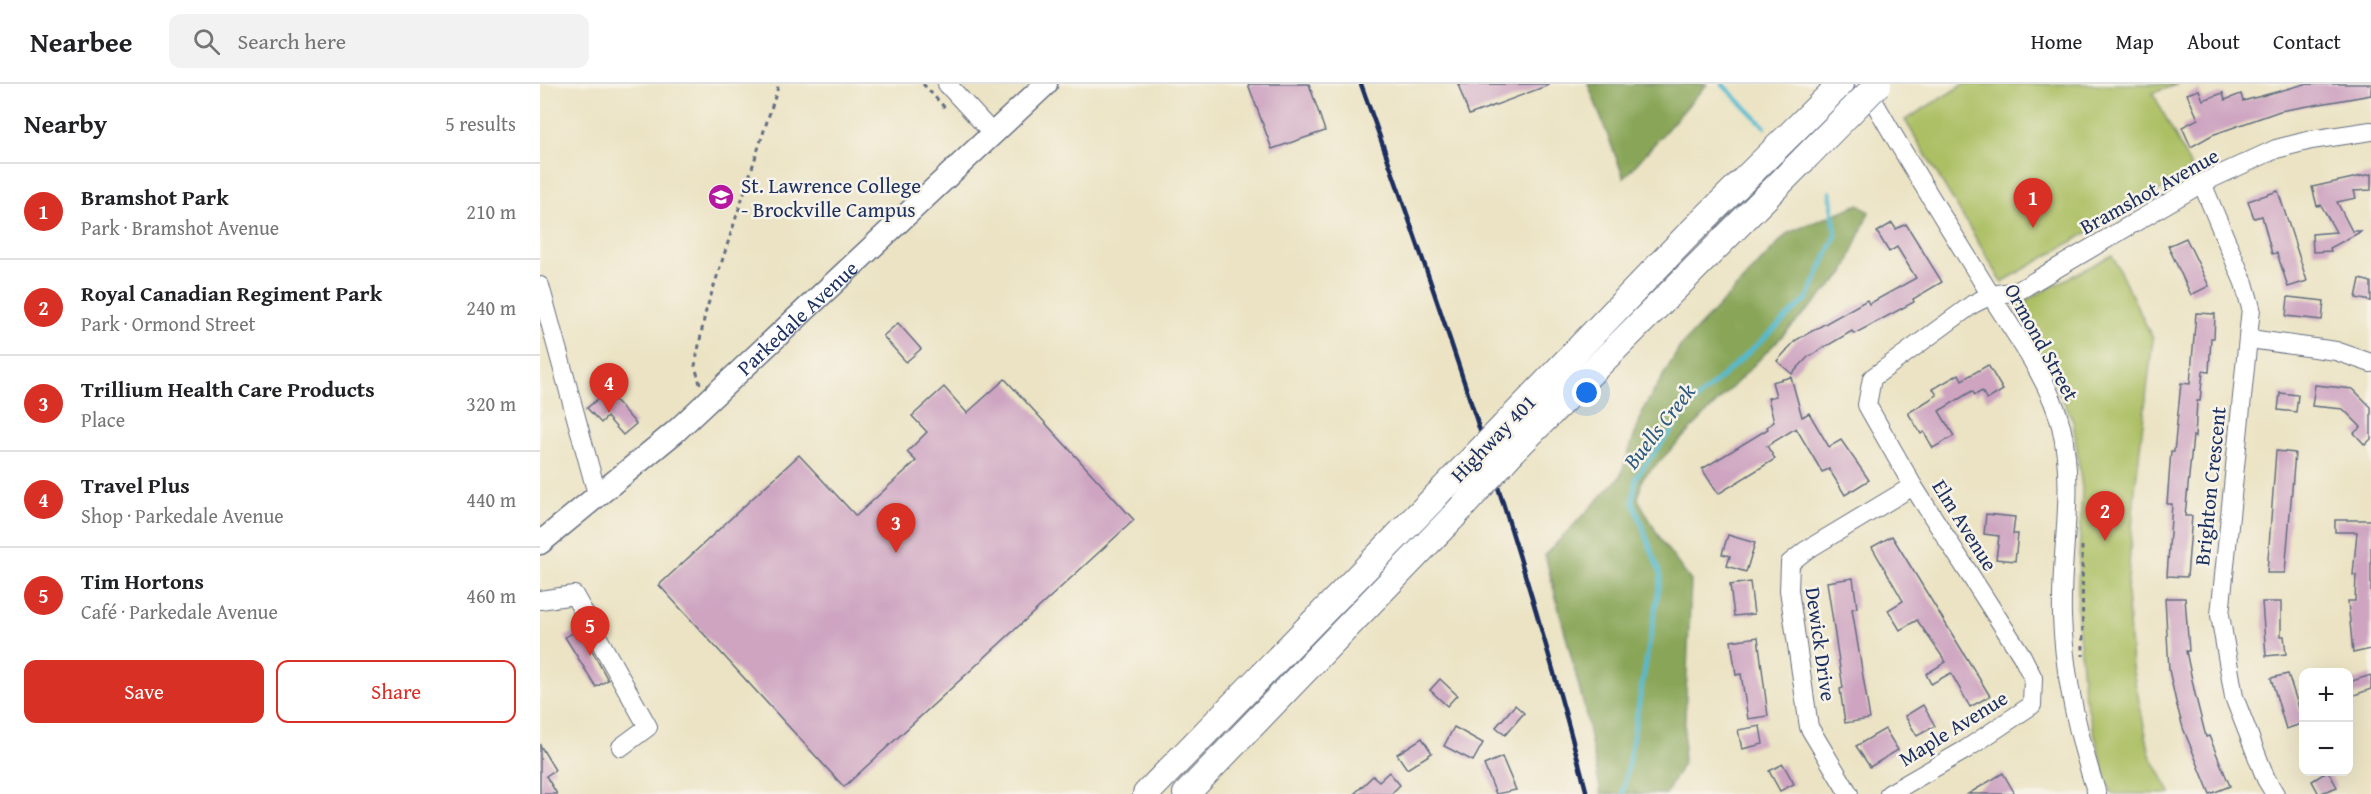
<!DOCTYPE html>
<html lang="en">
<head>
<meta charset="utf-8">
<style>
	:root { --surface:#fff; --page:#f2f2f2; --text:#202124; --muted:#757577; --line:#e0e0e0; --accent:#d93025 }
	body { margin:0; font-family:"Gentium Book Plus",serif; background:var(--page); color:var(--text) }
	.controls { position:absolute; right:18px; bottom:18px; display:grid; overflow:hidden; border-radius:12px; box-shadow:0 6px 24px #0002 }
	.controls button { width:54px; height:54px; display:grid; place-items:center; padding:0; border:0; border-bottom:2px solid var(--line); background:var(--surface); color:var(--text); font:30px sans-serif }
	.you { position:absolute; left:1047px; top:309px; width:21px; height:21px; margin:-15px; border:4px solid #fff; border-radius:50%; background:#1a73e8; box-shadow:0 0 0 9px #1a73e833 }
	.badge { display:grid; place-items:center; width:39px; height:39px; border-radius:50%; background:var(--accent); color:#fff; font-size:20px; font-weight:700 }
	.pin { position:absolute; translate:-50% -50px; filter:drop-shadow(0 2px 3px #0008) }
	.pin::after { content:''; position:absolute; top:32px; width:21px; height:18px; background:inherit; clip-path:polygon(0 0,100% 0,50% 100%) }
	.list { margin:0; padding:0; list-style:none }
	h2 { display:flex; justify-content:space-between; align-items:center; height:78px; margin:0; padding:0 24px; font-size:26px }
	h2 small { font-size:20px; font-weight:400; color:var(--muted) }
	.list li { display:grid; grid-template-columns:39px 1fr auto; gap:18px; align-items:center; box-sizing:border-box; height:96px; padding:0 24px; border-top:2px solid var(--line) }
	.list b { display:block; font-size:22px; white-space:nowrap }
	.list p { margin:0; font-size:20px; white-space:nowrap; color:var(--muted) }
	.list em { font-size:20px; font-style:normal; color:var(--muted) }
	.actions { display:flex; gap:12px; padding:18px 24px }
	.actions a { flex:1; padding:14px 0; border:2px solid var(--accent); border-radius:12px; text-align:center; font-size:21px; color:var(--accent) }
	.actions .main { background:var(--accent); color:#fff }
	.icon { flex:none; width:33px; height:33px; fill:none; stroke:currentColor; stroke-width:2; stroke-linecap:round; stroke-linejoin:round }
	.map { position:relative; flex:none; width:1831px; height:710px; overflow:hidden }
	header { display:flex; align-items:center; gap:36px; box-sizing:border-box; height:84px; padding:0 30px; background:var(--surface); border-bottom:2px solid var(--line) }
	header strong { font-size:28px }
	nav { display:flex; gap:33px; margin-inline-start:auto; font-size:21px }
	.search { width:420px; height:54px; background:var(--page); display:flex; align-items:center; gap:15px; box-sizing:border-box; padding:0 21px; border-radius:12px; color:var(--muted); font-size:22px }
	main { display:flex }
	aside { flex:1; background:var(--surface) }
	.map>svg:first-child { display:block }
	.green { fill:#acbf63; stroke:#647760; stroke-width:1.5 }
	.forest { fill:#89a659; stroke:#526a5c; stroke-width:1.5 }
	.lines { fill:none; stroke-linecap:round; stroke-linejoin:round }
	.stream { stroke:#53bad0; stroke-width:4.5 }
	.building { fill:#cea4c1 }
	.minor-casing { stroke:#646e81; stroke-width:20 }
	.major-casing { stroke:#646e81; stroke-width:25 }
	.highway-casing { stroke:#646e81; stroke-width:28 }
	.path { stroke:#646e81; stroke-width:3; stroke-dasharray:4.5 4.5; stroke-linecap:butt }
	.minor { stroke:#fff; stroke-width:18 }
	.major { stroke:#fff; stroke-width:22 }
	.highway { stroke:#fff; stroke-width:26 }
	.rail { stroke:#1b2f5e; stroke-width:4.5 }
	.highway-bridge-casing { stroke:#646e81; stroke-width:28; stroke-linecap:butt }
	.highway-bridge { stroke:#fff; stroke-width:26 }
	.labels { text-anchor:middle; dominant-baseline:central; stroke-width:5; stroke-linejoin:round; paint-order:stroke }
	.poi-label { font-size:21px; fill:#1b2f5e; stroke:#f7f3e8; text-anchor:start }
	.street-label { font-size:21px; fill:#1b2f5e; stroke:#f7f3e8 }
	.water-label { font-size:22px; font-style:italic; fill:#2c5980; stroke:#f7f3e8 }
</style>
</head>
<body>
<header>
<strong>Nearbee</strong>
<div class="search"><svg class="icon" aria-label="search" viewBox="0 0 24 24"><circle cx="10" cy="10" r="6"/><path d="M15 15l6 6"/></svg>Search here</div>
<nav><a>Home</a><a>Map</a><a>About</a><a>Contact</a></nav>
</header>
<main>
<aside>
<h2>Nearby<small>5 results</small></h2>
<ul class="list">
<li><span class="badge">1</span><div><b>Bramshot Park</b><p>Park · Bramshot Avenue</p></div><em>210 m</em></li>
<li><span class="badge">2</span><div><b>Royal Canadian Regiment Park</b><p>Park · Ormond Street</p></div><em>240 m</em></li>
<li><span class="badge">3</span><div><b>Trillium Health Care Products</b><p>Place</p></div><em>320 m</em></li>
<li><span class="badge">4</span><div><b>Travel Plus</b><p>Shop · Parkedale Avenue</p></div><em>440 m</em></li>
<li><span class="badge">5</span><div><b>Tim Hortons</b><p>Café · Parkedale Avenue</p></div><em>460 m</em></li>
</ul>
<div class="actions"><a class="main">Save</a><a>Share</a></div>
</aside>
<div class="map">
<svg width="1831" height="710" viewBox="0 0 1831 710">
	<rect width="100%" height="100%" fill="#f7f3e8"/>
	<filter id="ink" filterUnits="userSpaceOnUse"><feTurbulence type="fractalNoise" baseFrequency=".0167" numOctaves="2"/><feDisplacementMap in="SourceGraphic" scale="12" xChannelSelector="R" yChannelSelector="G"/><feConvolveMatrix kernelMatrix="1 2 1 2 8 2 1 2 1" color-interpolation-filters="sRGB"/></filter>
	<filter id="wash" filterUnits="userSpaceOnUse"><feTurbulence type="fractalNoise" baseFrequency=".008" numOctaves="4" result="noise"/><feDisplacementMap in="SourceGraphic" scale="24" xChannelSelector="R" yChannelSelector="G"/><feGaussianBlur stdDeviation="1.35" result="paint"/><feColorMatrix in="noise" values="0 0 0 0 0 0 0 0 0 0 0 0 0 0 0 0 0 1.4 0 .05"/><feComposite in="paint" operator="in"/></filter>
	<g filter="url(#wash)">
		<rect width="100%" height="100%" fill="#ebe3c3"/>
		<!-- green -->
		<g class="green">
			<polygon points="1424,0 1638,0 1613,9 1650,81 1651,89 1462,198 1365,36"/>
			<polygon points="1572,171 1613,255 1595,406 1587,508 1592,583 1610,671 1631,710 1572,710 1567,699 1544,609 1537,525 1542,404 1533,337 1477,221"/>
		</g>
		<!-- forest -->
		<g class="forest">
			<polygon points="1048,0 1167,0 1084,94"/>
			<polygon points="1319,120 1329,128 1304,189 1102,395 1098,415 1122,458 1151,497 1143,679 1126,710 1061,710 1044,622 1005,471 1080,393 1104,324 1140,263 1248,149"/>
		</g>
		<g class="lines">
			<!-- stream -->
			<g class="stream">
				<polyline points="1182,0 1225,43"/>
				<polyline points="1083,710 1121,492 1093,417 1096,393 1152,320 1267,215 1296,151 1290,108"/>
			</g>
		</g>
		<g id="blocks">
			<!-- building -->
			<g class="building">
				<polygon points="708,0 769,0 785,47 732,65"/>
				<polygon points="918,0 1009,0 1009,1 929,31"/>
				<polygon points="1765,0 1831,0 1831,11 1740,27 1672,51 1651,63 1642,43 1658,35 1647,10 1659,6 1663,16 1683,9 1685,16 1701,10 1703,17"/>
				<polygon points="1831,90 1831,106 1814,107 1816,114 1797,118 1812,147 1822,147 1790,164 1791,167 1773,168 1772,150 1796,148 1781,121 1777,122 1772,103"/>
				<polygon points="1738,107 1767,197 1748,203 1737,169 1732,170 1722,132 1714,134 1708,117"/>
				<polygon points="1352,139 1356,145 1366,140 1402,198 1373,215 1374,218 1314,250 1312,247 1268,273 1252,290 1237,277 1256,256 1327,216 1329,220 1376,194 1357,163 1349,168 1337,148"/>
				<polygon points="1646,154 1669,202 1651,211 1628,162"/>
				<polygon points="1820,195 1831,198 1831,217 1816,214"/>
				<polygon points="1748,213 1784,217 1782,236 1746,232"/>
				<polygon points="1656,229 1675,230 1674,254 1671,254 1669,288 1663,287 1660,317 1657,317 1655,353 1653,352 1645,432 1652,432 1647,493 1627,492 1632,420 1627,420 1631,367 1634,368 1641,299 1650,300"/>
				<polygon points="358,239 381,265 366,278 343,252"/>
				<polygon points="1448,281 1463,306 1447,316 1442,307 1435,311 1432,307 1399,327 1414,352 1393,364 1384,348 1381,350 1368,329 1397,311 1393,305 1419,290 1422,296"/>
				<polygon points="1251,293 1262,333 1269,329 1289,363 1301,356 1329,396 1305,411 1289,385 1282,388 1256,344 1227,362 1235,375 1178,410 1162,385 1228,345 1227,343 1234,338 1228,314 1236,312 1232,298"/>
				<polygon points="465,295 594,436 304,703 119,501 259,371 316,432 376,377 367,368 387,348 372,332 404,303 427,329"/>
				<polygon points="1775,301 1813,305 1831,323 1831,355 1825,361 1814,349 1821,343 1803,325 1772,322"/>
				<polygon points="67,307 96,340 83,351 67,333 61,339 47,324"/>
				<polygon points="1740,309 1758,311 1756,328 1738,326"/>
				<polygon points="1736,367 1755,369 1745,489 1727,489"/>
				<polygon points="1446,430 1475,433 1473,450 1478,450 1475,477 1456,475 1459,452 1444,450"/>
				<polygon points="1795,436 1831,436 1831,565 1813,569 1808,517 1815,517 1816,491 1813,491 1817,448 1795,448"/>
				<polygon points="1188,451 1215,459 1206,488 1187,482 1190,472 1182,470"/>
				<polygon points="1352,452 1450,612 1430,623 1411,589 1391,600 1386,590 1406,578 1377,536 1360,546 1348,526 1363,517 1332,463"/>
				<polygon points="1313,494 1317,524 1312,525 1330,635 1305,639 1300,605 1303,604 1287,498"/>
				<polygon points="1210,498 1214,530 1194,532 1190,501"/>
				<polygon points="1625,514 1645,514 1649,567 1646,567 1655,610 1666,653 1669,652 1690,702 1670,710 1643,644 1636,618 1629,586"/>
				<polygon points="1722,518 1741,518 1741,552 1744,552 1746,570 1726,572"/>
				<polygon points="40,545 68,596 56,603 25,553"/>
				<polygon points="1218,553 1228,632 1208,635 1201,590 1196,591 1191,557"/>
				<polygon points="1748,590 1764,639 1746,645 1731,594"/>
				<polygon points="1831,591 1831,605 1809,613 1809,598"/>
				<polygon points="900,595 917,611 907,622 890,606"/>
				<polygon points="975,621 984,629 965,651 956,643"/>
				<polygon points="1383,621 1395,642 1377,652 1365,632"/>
				<polygon points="1220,642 1223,660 1202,665 1198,646"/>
				<polygon points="914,643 943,659 933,677 904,662"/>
				<polygon points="1345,645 1358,666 1330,683 1316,662"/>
				<polygon points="882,654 892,669 867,685 857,670"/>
				<polygon points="0,661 15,686 6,692 17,710 0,710"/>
				<polygon points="962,673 976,706 956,710 944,681"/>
				<polygon points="1243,680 1254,700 1240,707 1229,687"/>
				<polygon points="1788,687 1797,703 1779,710 1772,697"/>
				<polygon points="849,688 860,701 851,710 814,710 833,692 839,697"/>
				<polygon points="1463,689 1475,710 1428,710"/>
			</g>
		</g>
	</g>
	<g filter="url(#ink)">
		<use href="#blocks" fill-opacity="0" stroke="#646e81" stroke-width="1.5"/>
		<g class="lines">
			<!-- minor casing -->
			<g class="minor-casing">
				<g id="minor">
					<polyline points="407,0 452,49"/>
					<path d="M1324 0C1365 74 1411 146 1455 218 1478 254 1511 300 1521 342 1536 406 1520 468 1522 532 1524 593 1538 652 1557 710"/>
					<polyline points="1662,99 1704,199 1711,224 1680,531 1694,613 1726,695 1735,710"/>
					<polyline points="0,202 57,410"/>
					<polyline points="1710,255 1796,267 1831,279"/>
					<polyline points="0,516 34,511 108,643 81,663"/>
					<polyline points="1309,710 1269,643 1249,506 1250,479 1265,467 1373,402"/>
					<polyline points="1349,710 1425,666 1492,621 1493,594 1482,572 1373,402 1327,321 1332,294 1433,220 1451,211 1478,207 1662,99 1736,65 1771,56 1831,47"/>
				</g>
			</g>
			<!-- major casing -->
			<g class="major-casing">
				<g id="major">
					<path id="s1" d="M0 459 135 348 506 0"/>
				</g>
			</g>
			<!-- highway casing -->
			<g class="highway-casing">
				<g id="highway">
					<polyline points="964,342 1145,154 1301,0"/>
					<polyline points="973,367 1265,74"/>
					<polyline points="606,710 907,401"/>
					<polyline points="646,710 913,433"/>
				</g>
			</g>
			<!-- path -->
			<g class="path">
				<polyline points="383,0 406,25"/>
				<polyline points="1480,221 1490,239"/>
				<polyline points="160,300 155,282 165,230 239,0"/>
				<polyline points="1542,462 1543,572"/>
			</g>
			<!-- minor -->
			<use href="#minor" class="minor"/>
			<!-- major -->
			<use href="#major" class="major"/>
			<!-- highway -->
			<use href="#highway" class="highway"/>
			<!-- rail -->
			<path class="rail" d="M821 0C905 234 984 469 1047 710"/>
			<!-- highway-bridge casing -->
			<g class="highway-bridge-casing">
				<g id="highway-bridge">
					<polyline points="1265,74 1338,0"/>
					<polyline points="907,401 964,342"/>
					<polyline points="913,433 973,367"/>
				</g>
			</g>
			<!-- highway-bridge -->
			<use href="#highway-bridge" class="highway-bridge"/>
		</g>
	</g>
	<!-- icons -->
	<defs>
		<g id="university-disc" transform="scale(1.35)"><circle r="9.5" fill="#b5179e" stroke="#f7f3e8"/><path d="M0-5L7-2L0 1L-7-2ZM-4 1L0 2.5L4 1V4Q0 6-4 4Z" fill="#fff"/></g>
	</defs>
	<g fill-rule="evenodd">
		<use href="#university-disc" x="181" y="113"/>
	</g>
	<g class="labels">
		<!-- poi labels -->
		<g class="poi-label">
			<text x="201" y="101">St. Lawrence College<tspan x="201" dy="24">- Brockville Campus</tspan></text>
		</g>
		<!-- street labels -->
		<g class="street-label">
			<text transform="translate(1609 107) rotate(-29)">Bramshot Avenue</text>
			<text stroke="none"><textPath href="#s1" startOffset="342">Parkedale Avenue</textPath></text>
			<text transform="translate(1502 258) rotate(61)">Ormond Street</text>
			<text transform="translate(953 354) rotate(-46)">Highway 401</text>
			<text transform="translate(1670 402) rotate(-84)">Brighton Crescent</text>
			<text transform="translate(1425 441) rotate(58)">Elm Avenue</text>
			<text transform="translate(1281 560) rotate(82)">Dewick Drive</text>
			<text transform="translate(1413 644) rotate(-32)">Maple Avenue</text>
		</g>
		<!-- water labels -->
		<g class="water-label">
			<text transform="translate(1119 342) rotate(-52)">Buells Creek</text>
		</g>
	</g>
</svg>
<div class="controls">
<button>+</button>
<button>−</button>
</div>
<div class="you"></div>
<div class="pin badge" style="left:1493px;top:144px">1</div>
<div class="pin badge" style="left:1565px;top:457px">2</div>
<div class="pin badge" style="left:356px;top:469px">3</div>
<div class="pin badge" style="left:69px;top:329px">4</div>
<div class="pin badge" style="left:50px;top:572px">5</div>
</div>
</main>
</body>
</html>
